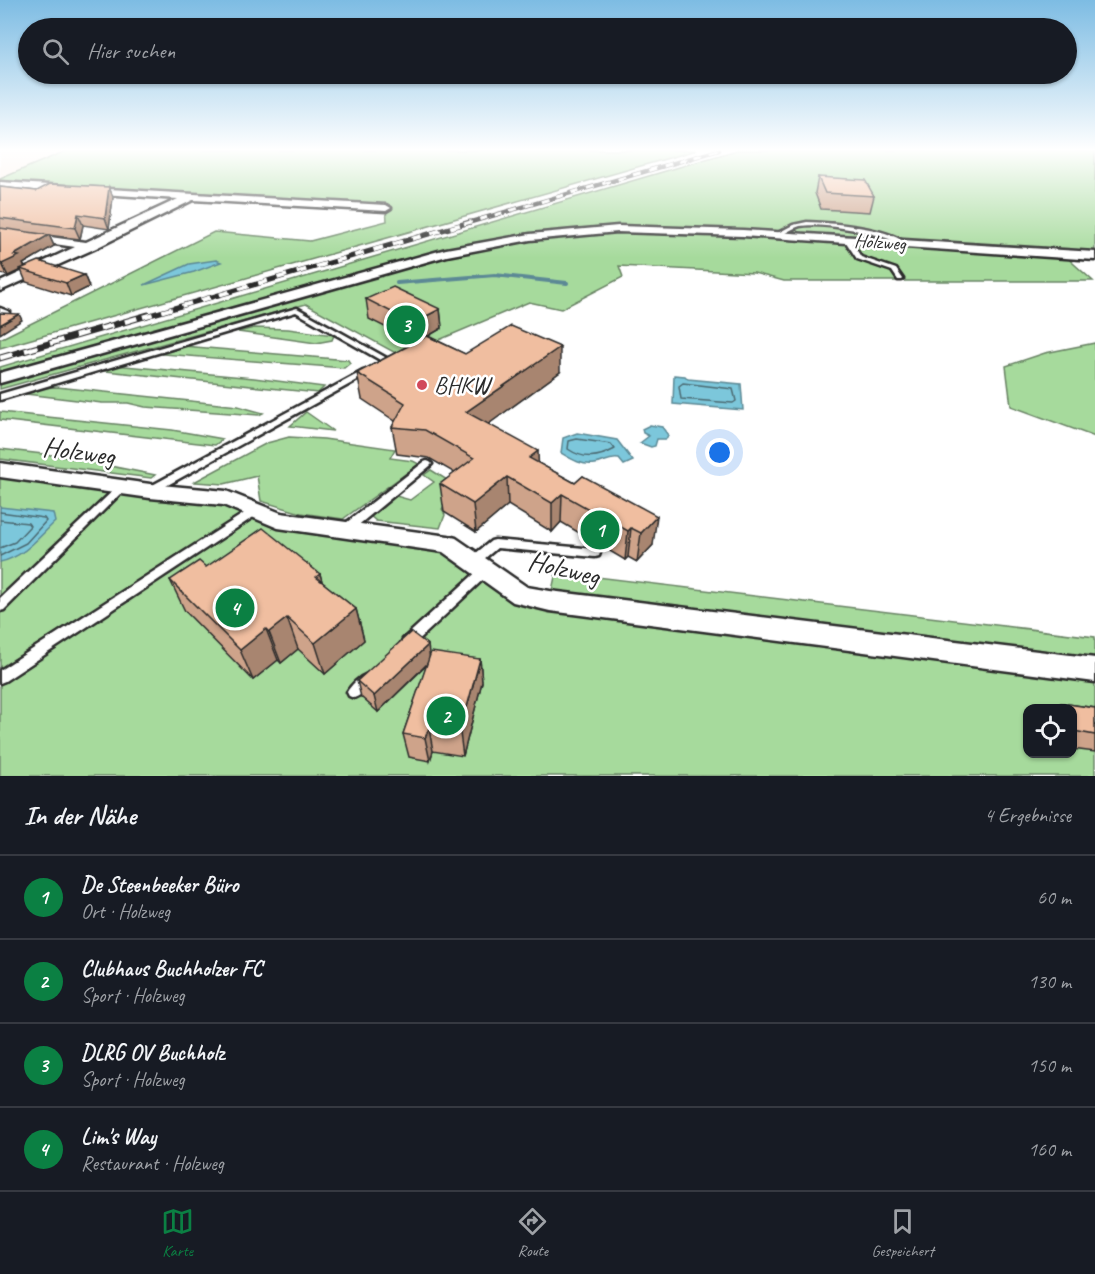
<!DOCTYPE html>
<html lang="de">
<head>
<meta charset="utf-8">
<style>
	:root { --surface:#171b24; --page:#242831; --text:#f1f3f6; --muted:#9ea1a6; --line:#363941; --accent:#0b8043 }
	body { margin:0; font-family:Caveat,sans-serif; background:var(--page); color:var(--text) }
	.controls { position:absolute; right:18px; bottom:18px; display:grid; overflow:hidden; border-radius:12px; box-shadow:0 2px 4px #0004 }
	.controls button { width:54px; height:54px; display:grid; place-items:center; padding:0; border:0; border-bottom:2px solid var(--line); background:var(--surface); color:var(--text); font:30px sans-serif }
	.you { position:absolute; left:720px; top:453px; width:21px; height:21px; margin:-15px; border:4px solid #fff; border-radius:50%; background:#1a73e8; box-shadow:0 0 0 9px #1a73e833 }
	.badge { display:grid; place-items:center; width:39px; height:39px; border-radius:50%; background:var(--accent); color:#fff; font-size:20px; font-weight:700 }
	.pin { position:absolute; translate:-50% -50%; border:3px solid #fff; box-shadow:0 2px 6px #0006 }
	.list { margin:0; padding:0; list-style:none }
	h2 { display:flex; justify-content:space-between; align-items:center; height:78px; margin:0; padding:0 24px; font-size:26px }
	h2 small { font-size:20px; font-weight:400; color:var(--muted) }
	.list li { display:grid; grid-template-columns:39px 1fr auto; gap:18px; align-items:center; box-sizing:border-box; height:84px; padding:0 24px; border-top:2px solid var(--line) }
	.list b { display:block; font-size:22px; white-space:nowrap }
	.list p { margin:0; font-size:20px; white-space:nowrap; color:var(--muted) }
	.list em { font-size:20px; font-style:normal; color:var(--muted) }
	.icon { flex:none; width:33px; height:33px; fill:none; stroke:currentColor; stroke-width:2; stroke-linecap:round; stroke-linejoin:round }
	.map { position:relative; flex:none; width:1095px; height:776px; overflow:hidden }
	.search { position:absolute; background:var(--surface); box-shadow:0 2px 4px #0004; left:18px; right:18px; top:18px; height:66px; display:flex; align-items:center; gap:15px; box-sizing:border-box; padding:0 21px; border-radius:33px; color:var(--muted); font-size:22px }
	.sheet { height:414px; background:var(--surface) }
	nav { display:flex; justify-content:space-around; align-items:center; box-sizing:border-box; height:84px; border-top:2px solid var(--line); background:var(--surface); font-size:16px; color:var(--muted) }
	nav a { display:grid; justify-items:center; gap:3px }
	nav .on { color:var(--accent) }
	.map>svg:first-child { display:block }
	.built { fill:#faece2 }
	.green { fill:#a6da9c; stroke:#688264; stroke-width:1.5; fill-rule:evenodd }
	.water { fill:#7cc7db; stroke:#5c8995; stroke-width:1.5 }
	.lines { fill:none; stroke-linecap:round; stroke-linejoin:round }
	.shore { stroke:#4b6971; stroke-width:1.5 }
	.stream { stroke:#5c8995; stroke-width:4 }
	.lane-casing { stroke:#2b2b2b; stroke-width:5 }
	.street-casing { stroke:#2b2b2b; stroke-width:5 }
	.lane { fill:#fff; fill-rule:evenodd }
	.street { fill:#fff; fill-rule:evenodd }
	.rail-far2-casing { stroke:#2b2b2b; stroke-width:4.5 }
	.rail-far1-casing { stroke:#2b2b2b; stroke-width:5 }
	.rail-casing { stroke:#2b2b2b; stroke-width:7 }
	.rail-far2 { stroke:#fff; stroke-width:3; stroke-dasharray:8; stroke-linecap:butt }
	.rail-far1 { stroke:#fff; stroke-width:4; stroke-dasharray:10; stroke-linecap:butt }
	.rail { stroke:#fff; stroke-width:4.5; stroke-dasharray:13; stroke-linecap:butt }
	.wall { fill:#cea38a; stroke:#2b2b2b; stroke-width:1.5 }
	.shaded-wall { fill:#a88570; stroke:#2b2b2b; stroke-width:1.5 }
	.building { fill:#f0bea0; stroke:#2b2b2b; stroke-width:1.5 }
	.poi-dot { fill:#d1495b; stroke:#fff; stroke-width:2 }
	.labels { text-anchor:middle; dominant-baseline:central; stroke-width:5; stroke-linejoin:round; paint-order:stroke }
	.far-street-label { font-size:20px; fill:#2b2b2b; stroke:#fff }
	.poi-label { font-size:24px; fill:#2b2b2b; stroke:#fff; text-anchor:start }
	.near-street-label { font-size:28px; fill:#2b2b2b; stroke:#fff }
</style>
</head>
<body>
<div class="map">
<svg width="1095" height="776" viewBox="0 0 1095 776">
	<rect width="100%" height="100%" fill="#fff"/>
	<filter id="ink" filterUnits="userSpaceOnUse"><feTurbulence type="fractalNoise" baseFrequency=".0167" numOctaves="2"/><feDisplacementMap in="SourceGraphic" scale="12" xChannelSelector="R" yChannelSelector="G"/><feConvolveMatrix kernelMatrix="1 2 1 2 8 2 1 2 1" color-interpolation-filters="sRGB"/></filter>
	<g filter="url(#ink)">
		<!-- built -->
		<polygon class="built" points="0,150 68,150 0,179"/>
		<!-- green -->
		<g class="green">
			<polygon points="68,150 697,150 0,348 0,339 214,232 310,241 387,221 386,208 0,185 0,179"/>
			<polygon points="737,150 1095,150 1095,256 1064,255 1093,281 784,281 754,273 619,266 623,277 561,309 529,302 401,356 306,304 0,389 0,367"/>
			<polygon points="254,328 288,329 334,335 332,340 316,343 238,332"/>
			<polygon points="1095,343 1095,437 1011,406 1006,366 1045,353"/>
			<polygon points="183,346 348,360 350,363 344,368 162,354 170,348"/>
			<polygon points="114,365 254,378 324,387 318,393 96,370"/>
			<polygon points="57,387 238,406 263,413 259,415 145,407 128,403 102,403 26,394 37,388"/>
			<polygon points="0,412 172,430 223,439 215,445 0,420"/>
			<polygon points="306,412 333,431 290,426"/>
			<polygon points="289,437 324,439 395,449 390,458 413,461 419,464 343,519 301,513 261,501 257,476 224,484 194,482 267,443"/>
			<polygon points="0,449 60,456 155,475 151,478 0,459"/>
			<path d="M0 470 226 498 254 511 448 544 550 600 556 572 1095 637V776H0ZM1028 708H1072V754H1028Z"/>
			<polygon points="431,470 465,491 442,509 445,515 440,528 376,521 368,514 396,496 410,500 434,482 424,475"/>
		</g>
		<!-- water -->
		<g class="water">
			<polygon points="216,260 221,262 194,272 144,285 189,264"/>
			<polygon points="674,375 685,376 688,379 741,384 743,410 673,404"/>
			<polygon points="650,425 662,427 668,435 666,439 657,439 655,446 651,447 640,443 649,436 643,433 642,429"/>
			<path d="M577 433 617 440 633 461 624 465 619 459C609 457 604 463 595 464 582 466 571 459 561 453L563 438Z"/>
			<path d="M0 507 53 513 55 522C38 538 24 557 0 562Z"/>
		</g>
		<g class="lines">
			<!-- shore -->
			<g class="shore">
				<polygon points="683,383 733,389 736,401 733,403 681,399 679,386"/>
				<path d="M577 439 611 444 615 449C598 458 584 460 568 449L569 441Z"/>
				<polyline points="0,512 44,518 46,521 26,543 0,556"/>
				<polyline points="0,520 28,523 30,526 15,542 0,548"/>
			</g>
			<!-- stream -->
			<polyline class="stream" points="397,283 495,275 567,283"/>
			<!-- lane casing -->
			<g class="lane-casing">
				<g id="lane">
					<path d="M807 222C833 223 885 227 906 243L901 244C882 233 822 222 800 226 793 228 786 233 779 236L774 235 793 225Z"/>
					<polygon points="845,238 849,238 861,257 896,269 903,279 902,280 898,280 892,271 857,259 844,239"/>
					<polygon points="0,308 10,312 0,317"/>
					<polygon points="297,308 392,361 386,365 380,365 379,363 382,361 296,312 0,400 0,394"/>
					<polygon points="363,371 369,371 370,373 155,492 147,492 146,490 147,488"/>
					<polygon points="427,461 430,462 432,464 430,466 350,532 346,533 342,532 341,529 342,526 424,462"/>
					<polygon points="122,484 125,485 127,487 4,610 0,611 0,598 119,485"/>
					<polygon points="254,507 258,508 259,511 258,514 5,681 0,683 0,670"/>
					<polygon points="495,540 595,549 599,550 600,553 599,556 595,557 497,548 478,564 474,565 470,564 468,561 470,558 491,541"/>
					<polygon points="486,566 490,567 492,570 490,573 411,647 407,648 403,647 401,643 403,639 482,567"/>
					<path d="M367 674 372 676 373 680C370 687 362 695 354 698L349 696 347 692C351 685 359 677 367 674Z"/>
				</g>
			</g>
			<!-- street casing -->
			<g class="street-casing">
				<g id="street">
					<polygon points="0,182 65,186 70,189 65,192 0,188"/>
					<polygon points="91,188 386,205 391,208 386,211 193,200 94,249 0,291 0,282 75,247 0,236 0,230 86,242 178,199 87,193 86,191"/>
					<polygon points="618,226 743,230 1095,252 1095,260 743,236 618,232 530,240 447,256 0,383 0,373 446,249 530,234"/>
					<polygon points="0,463 150,484 226,491 281,513 448,536 456,538 527,587 550,591 1095,658 1095,682 550,611 513,602 443,552 278,528 223,505 150,498 0,477"/>
				</g>
			</g>
			<!-- lane -->
			<use href="#lane" class="lane"/>
			<!-- street -->
			<use href="#street" class="street"/>
			<!-- rail-far2 casing -->
			<g class="rail-far2-casing">
				<polyline id="rail-far2" points="464,224 719,150"/>
			</g>
			<!-- rail-far1 casing -->
			<g class="rail-far1-casing">
				<polyline id="rail-far1" points="143,317 470,222"/>
			</g>
			<!-- rail casing -->
			<g class="rail-casing">
				<polyline id="rail" points="0,358 148,315"/>
			</g>
			<!-- rail-far2 -->
			<use href="#rail-far2" class="rail-far2"/>
			<!-- rail-far1 -->
			<use href="#rail-far1" class="rail-far1"/>
			<!-- rail -->
			<use href="#rail" class="rail"/>
		</g>
		<!-- wall -->
		<g class="wall">
			<polygon points="818,177 874,196 870,212 821,209 815,193"/>
			<polygon points="0,187 37,191 109,187 113,197 109,229 83,225 80,239 39,234 49,235 54,246 23,264 25,267 84,275 89,287 71,296 26,282 21,270 8,276 2,274 0,275"/>
			<polygon points="366,299 440,309 442,328 428,336 465,354 560,372 488,424 538,463 575,483 583,476 653,545 637,562 628,557 625,560 561,522 552,532 508,505 476,532 444,512 440,484 455,473 429,458 397,454 392,427 395,421 362,399 357,373 415,342 369,319"/>
			<polygon points="320,574 322,582 356,609 364,640 325,674 298,649 281,663 278,660 253,680 185,611 170,580"/>
			<polygon points="429,656 480,659 482,682 463,756 433,751 430,761 409,757 403,734 427,665 378,712 361,697 357,681"/>
			<polygon points="1061,703 1095,708 1095,752 1072,749 1072,708 1056,708"/>
		</g>
		<!-- shaded-wall -->
		<g class="shaded-wall">
			<polygon points="109,187 113,197 109,229 105,218"/>
			<polygon points="78,214 83,225 80,239 75,228"/>
			<polygon points="49,235 54,246 23,264 25,268 8,276 2,264 14,255"/>
			<polygon points="84,275 89,287 71,296 66,283"/>
			<polygon points="440,309 442,328 416,343 413,323"/>
			<polygon points="19,314 22,320 0,334 0,325"/>
			<polygon points="560,347 560,372 468,439 466,412"/>
			<polygon points="538,451 539,478 529,458"/>
			<polygon points="507,477 508,505 476,532 473,504"/>
			<polygon points="562,494 561,522 552,532 552,503"/>
			<polygon points="657,516 653,545 637,562 641,533"/>
			<polygon points="631,528 628,557 625,560 628,531"/>
			<polygon points="320,574 329,605 316,577"/>
			<polygon points="356,609 364,640 325,674 315,643"/>
			<polygon points="287,618 298,649 281,663 269,632"/>
			<polygon points="266,629 278,660 253,680 240,650"/>
			<polygon points="428,645 430,661 378,712 374,696"/>
			<polygon points="480,659 482,682 463,756 460,733"/>
			<polygon points="429,728 433,751 430,761 425,738"/>
		</g>
		<!-- building -->
		<g class="building">
			<polygon points="818,177 865,180 874,196 825,193"/>
			<polygon points="50,184 109,187 105,218 78,214 75,228 0,218 0,187 37,191"/>
			<polygon points="0,228 49,235 14,255 19,256 2,264 0,263"/>
			<polygon points="39,261 84,275 66,283 20,269"/>
			<polygon points="393,287 440,309 413,323 366,299"/>
			<polygon points="0,313 19,314 0,325"/>
			<polygon points="511,326 560,347 466,412 538,451 529,458 575,483 583,476 657,516 641,533 631,528 628,531 562,494 552,503 507,477 473,504 440,484 474,458 425,430 392,427 405,403 357,373 427,336 465,354"/>
			<polygon points="263,528 320,574 316,577 356,609 315,643 287,618 269,632 266,629 240,650 170,580 199,561 206,567"/>
			<polygon points="411,632 428,645 374,696 357,681"/>
			<polygon points="431,652 480,659 460,733 429,728 425,738 403,734"/>
			<polygon points="1061,703 1095,708 1095,735 1074,731 1072,728 1072,708 1064,708"/>
		</g>
	</g>
	<!-- sky -->
	<linearGradient id="sky" x2="0" y2="1"><stop stop-color="#7dbce3"/><stop offset="0.58" stop-color="#fff"/><stop offset="1" stop-color="#fff" stop-opacity="0"/></linearGradient>
	<rect width="1095" height="258" fill="url(#sky)"/>
	<!-- markers -->
	<circle class="poi-dot" cx="422" cy="385" r="6"/>
	<g class="labels">
		<!-- far-street labels -->
		<g class="far-street-label">
			<text transform="translate(880 242) rotate(4)">Holzweg</text>
		</g>
		<!-- poi labels -->
		<g class="poi-label">
			<text x="434" y="385">BHKW</text>
		</g>
		<!-- near-street labels -->
		<g class="near-street-label">
			<text transform="translate(79 451) rotate(8)">Holzweg</text>
			<text transform="translate(564 568) rotate(13)">Holzweg</text>
		</g>
	</g>
</svg>
<div class="controls">
<button><svg class="icon" aria-label="locate" viewBox="0 0 24 24"><circle cx="12" cy="12" r="6"/><path d="M12 2v4M12 18v4M2 12h4M18 12h4"/></svg></button>
</div>
<div class="you"></div>
<div class="pin badge" style="left:600px;top:530px">1</div>
<div class="pin badge" style="left:446px;top:716px">2</div>
<div class="pin badge" style="left:406px;top:325px">3</div>
<div class="pin badge" style="left:235px;top:608px">4</div>
<div class="search"><svg class="icon" aria-label="search" viewBox="0 0 24 24"><circle cx="10" cy="10" r="6"/><path d="M15 15l6 6"/></svg>Hier suchen</div>
</div>
<section class="sheet">
<h2>In der Nähe<small>4 Ergebnisse</small></h2>
<ul class="list">
<li><span class="badge">1</span><div><b>De Steenbeeker Büro</b><p>Ort · Holzweg</p></div><em>60 m</em></li>
<li><span class="badge">2</span><div><b>Clubhaus Buchholzer FC</b><p>Sport · Holzweg</p></div><em>130 m</em></li>
<li><span class="badge">3</span><div><b>DLRG OV Buchholz</b><p>Sport · Holzweg</p></div><em>150 m</em></li>
<li><span class="badge">4</span><div><b>Lim's Way</b><p>Restaurant · Holzweg</p></div><em>160 m</em></li>
</ul>
</section>
<nav>
<a class="on"><svg class="icon" aria-label="map" viewBox="0 0 24 24"><path d="M3 6l6-2 6 2 6-2v14l-6 2-6-2-6 2zM9 4v14M15 6v14"/></svg>Karte</a>
<a><svg class="icon" aria-label="directions" viewBox="0 0 24 24"><path d="M12 3l9 9-9 9-9-9zM9 14v-3h6M13 9l2 2-2 2"/></svg>Route</a>
<a><svg class="icon" aria-label="saved" viewBox="0 0 24 24"><path d="M7 4h10v16l-5-4-5 4z"/></svg>Gespeichert</a>
</nav>
</body>
</html>
